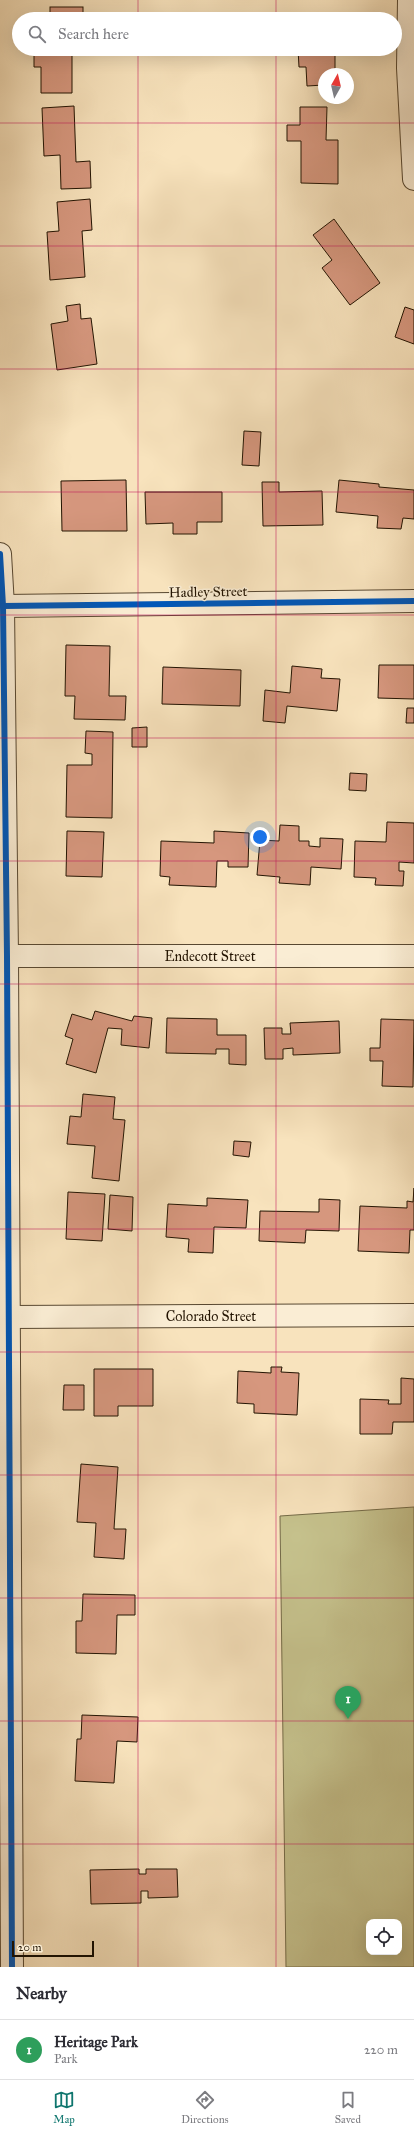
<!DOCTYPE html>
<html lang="en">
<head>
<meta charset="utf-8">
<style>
	:root { --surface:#fff; --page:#f7f7f7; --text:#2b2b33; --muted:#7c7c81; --line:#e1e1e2; --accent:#0f766e }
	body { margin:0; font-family:"IM FELL Great Primer",serif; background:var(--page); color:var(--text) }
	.controls { position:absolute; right:12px; bottom:12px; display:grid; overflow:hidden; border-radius:8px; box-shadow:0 4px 16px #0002 }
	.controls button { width:36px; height:36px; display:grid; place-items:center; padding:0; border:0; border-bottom:1px solid var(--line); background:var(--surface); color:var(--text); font:20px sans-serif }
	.compass { position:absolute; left:318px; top:68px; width:36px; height:36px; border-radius:50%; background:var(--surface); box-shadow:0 4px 16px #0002; rotate:8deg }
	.scale { position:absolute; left:12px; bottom:10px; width:82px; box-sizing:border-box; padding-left:4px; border:2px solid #231402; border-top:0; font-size:11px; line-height:14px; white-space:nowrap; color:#231402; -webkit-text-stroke:3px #faedd4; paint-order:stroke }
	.you { position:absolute; left:260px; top:837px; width:14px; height:14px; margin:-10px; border:3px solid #fff; border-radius:50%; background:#1a73e8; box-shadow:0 0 0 6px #1a73e833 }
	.badge { display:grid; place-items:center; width:26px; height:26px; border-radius:50%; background:var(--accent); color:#fff; font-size:13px; font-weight:700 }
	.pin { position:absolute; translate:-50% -33px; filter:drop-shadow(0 1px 2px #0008) }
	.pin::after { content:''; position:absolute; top:21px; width:14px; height:12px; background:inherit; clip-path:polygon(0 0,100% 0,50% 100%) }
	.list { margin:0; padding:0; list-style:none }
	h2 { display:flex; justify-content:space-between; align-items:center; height:52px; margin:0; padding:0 16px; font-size:17px }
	h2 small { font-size:13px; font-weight:400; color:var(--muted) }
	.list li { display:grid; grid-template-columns:26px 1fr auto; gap:12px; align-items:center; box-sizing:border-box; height:60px; padding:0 16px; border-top:1px solid var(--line) }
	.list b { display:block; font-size:15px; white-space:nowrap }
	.list p { margin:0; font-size:13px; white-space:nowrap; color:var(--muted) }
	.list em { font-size:13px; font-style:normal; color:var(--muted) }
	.icon { flex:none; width:22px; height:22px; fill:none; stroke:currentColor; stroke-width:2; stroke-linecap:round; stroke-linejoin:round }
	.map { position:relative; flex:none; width:414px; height:1967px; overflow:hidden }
	.search { position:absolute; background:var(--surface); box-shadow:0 4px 16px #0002; left:12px; right:12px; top:12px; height:44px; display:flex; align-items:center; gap:10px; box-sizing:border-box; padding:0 14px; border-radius:22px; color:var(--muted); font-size:15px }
	.sheet { height:112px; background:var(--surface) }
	nav { display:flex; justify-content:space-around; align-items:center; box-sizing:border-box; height:56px; border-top:1px solid var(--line); background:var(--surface); font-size:11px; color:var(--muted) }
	nav a { display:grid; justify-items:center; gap:2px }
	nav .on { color:var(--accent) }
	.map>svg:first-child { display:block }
	.green { fill:#c5c18c; stroke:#746a47; fill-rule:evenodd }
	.building { fill:#d6977e; stroke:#231402 }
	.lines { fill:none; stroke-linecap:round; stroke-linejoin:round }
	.minor-casing { stroke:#584831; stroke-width:24 }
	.minor { stroke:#faedd4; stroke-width:22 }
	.cycleway-casing { stroke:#faedd4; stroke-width:8 }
	.cycleway { stroke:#0057b8; stroke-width:6 }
	.grid { fill:none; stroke:#c2185b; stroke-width:1; stroke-opacity:0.55 }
	.labels { text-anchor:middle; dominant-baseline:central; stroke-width:3; stroke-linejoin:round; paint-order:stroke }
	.street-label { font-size:14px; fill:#231402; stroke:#faedd4 }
</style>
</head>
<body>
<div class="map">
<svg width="414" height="1967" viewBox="0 0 414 1967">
	<rect width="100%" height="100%" fill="#f8e3bd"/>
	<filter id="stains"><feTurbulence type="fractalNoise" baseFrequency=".005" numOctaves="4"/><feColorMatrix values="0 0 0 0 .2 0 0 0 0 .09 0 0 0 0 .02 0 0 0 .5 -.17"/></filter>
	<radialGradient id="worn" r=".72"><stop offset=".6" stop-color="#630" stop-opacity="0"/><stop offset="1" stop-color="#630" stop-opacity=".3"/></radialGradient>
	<!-- green -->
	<path class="green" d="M414 1507V1967H286L280 1516ZM369 1922H399V1952H369Z"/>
	<!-- building -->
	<g class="building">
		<rect x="50" y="7" width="33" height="12"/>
		<polygon points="34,49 72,49 72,93 41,93 41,67 34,67"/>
		<polygon points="298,49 335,49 335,74 324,74 324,85 307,86 306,67 299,67"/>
		<polygon points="74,106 76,162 90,161 91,188 61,189 60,155 44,156 42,108"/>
		<polygon points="300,107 327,107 326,140 338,140 338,184 301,183 301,141 287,141 287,125 300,125"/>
		<polygon points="90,199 92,230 82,231 85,277 50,280 47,232 59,231 57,202"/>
		<polygon points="334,219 380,283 350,305 322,268 332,260 313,235"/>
		<polygon points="80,304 81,319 91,318 97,364 57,370 51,324 68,321 66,306"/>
		<polygon points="405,307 414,310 414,344 395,337"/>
		<polygon points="244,431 261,432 259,466 242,465"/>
		<polygon points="126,480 127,531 62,531 61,481"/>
		<polygon points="339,480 379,484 379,487 414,490 414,519 403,518 401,529 377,528 378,516 336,512"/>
		<polygon points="262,482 279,482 279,492 322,491 323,525 263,526"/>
		<polygon points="145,492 222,492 222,522 197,522 197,534 173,534 173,523 146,524"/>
		<polygon points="66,645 110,646 109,696 126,696 125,720 74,719 75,696 65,696"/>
		<polygon points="379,665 414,665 414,699 378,698"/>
		<polygon points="292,666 322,669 321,678 340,679 337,711 287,706 285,723 263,721 265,690 290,693"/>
		<polygon points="163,667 241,670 240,706 162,704"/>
		<polygon points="407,708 414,708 414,723 406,723"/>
		<polygon points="147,727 147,747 132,747 132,728"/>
		<polygon points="86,731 113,732 112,818 66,817 67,765 92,765 92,754 85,753"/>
		<polygon points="350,773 367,774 366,791 349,790"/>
		<polygon points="387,822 414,823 414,863 399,862 399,871 404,871 403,886 375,885 376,878 354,877 355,841 386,842"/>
		<polygon points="280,825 299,826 299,841 309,841 309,846 320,847 320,838 343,839 341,869 311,867 310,885 279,883 280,877 257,875 260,840 279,841"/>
		<polygon points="67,831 104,832 102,877 66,876"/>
		<polygon points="214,831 249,833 248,867 228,867 228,861 217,861 216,887 169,885 170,877 160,876 161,841 214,843"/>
		<polygon points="95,1011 132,1021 134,1016 152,1018 149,1048 121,1045 122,1029 108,1028 96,1073 66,1064 73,1039 65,1036 72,1014 92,1020"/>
		<polygon points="167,1018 217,1019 217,1035 246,1035 246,1065 229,1064 229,1049 216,1049 216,1054 166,1053"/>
		<polygon points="381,1019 414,1020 413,1087 382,1086 383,1061 370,1061 370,1048 380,1048"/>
		<polygon points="339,1021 340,1053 293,1055 293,1048 283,1049 283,1059 265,1059 264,1028 282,1028 282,1034 291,1034 290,1023"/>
		<polygon points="83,1094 115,1097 113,1119 125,1120 119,1181 92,1178 95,1146 67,1144 70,1116 81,1117"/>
		<polygon points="234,1141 251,1142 249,1157 233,1155"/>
		<polygon points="414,1188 414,1230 410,1230 409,1253 358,1251 360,1206 407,1208 407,1201 413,1202"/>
		<polygon points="68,1192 105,1194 102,1241 66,1239"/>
		<polygon points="110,1195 133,1197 132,1231 108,1229"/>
		<polygon points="207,1198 248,1200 246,1228 214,1227 213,1253 188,1252 189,1239 166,1237 168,1204 207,1206"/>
		<polygon points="319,1199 340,1200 339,1231 306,1230 305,1243 259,1241 260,1211 319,1212"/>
		<polygon points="271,1367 282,1367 281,1372 299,1373 297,1415 254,1413 254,1404 237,1403 238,1371 271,1373"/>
		<polygon points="94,1369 153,1369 153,1406 118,1406 118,1416 94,1416"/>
		<polygon points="401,1378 414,1379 414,1422 393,1422 392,1434 360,1434 360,1399 389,1400 388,1404 401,1404"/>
		<polygon points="64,1385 84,1385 84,1410 63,1410"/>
		<polygon points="81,1464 118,1467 114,1529 126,1529 124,1559 94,1557 96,1523 77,1522"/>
		<polygon points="83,1594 135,1595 135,1615 117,1615 116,1654 76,1653 76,1621 82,1621"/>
		<polygon points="82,1715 138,1717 137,1742 117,1741 114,1783 75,1781 77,1739 81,1739"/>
		<polygon points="139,1869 139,1874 146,1874 146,1869 177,1869 178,1897 148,1898 148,1891 141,1891 141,1903 91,1904 90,1870"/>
	</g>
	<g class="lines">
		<!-- minor casing -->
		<g class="minor-casing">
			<g id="minor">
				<polyline points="409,0 408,68 414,179"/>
				<polyline points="0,554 3,606 7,956 12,1967"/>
				<polyline points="3,606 414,601"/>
				<polyline points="7,956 414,956"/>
				<polyline points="8,1317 414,1315"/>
			</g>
		</g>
		<!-- minor -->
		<use href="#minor" class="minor"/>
		<!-- cycleway casing -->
		<g class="cycleway-casing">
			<g id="cycleway">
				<polyline points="0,554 3,606 7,956 12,1967"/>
				<polyline points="3,606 414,601"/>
			</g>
		</g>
		<!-- cycleway -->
		<use href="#cycleway" class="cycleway"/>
	</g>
	<!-- grid -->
	<path class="grid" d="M138 0V19M276 0V19M138 49V1967M276 49V1967M0 123H414M0 246H414M0 369H414M0 492H414M0 615H414M0 738H414M0 861H414M0 984H414M0 1106H414M0 1229H414M0 1352H414M0 1475H414M0 1598H414M0 1721H414M0 1844H414"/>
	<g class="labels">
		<!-- street labels -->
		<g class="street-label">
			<text transform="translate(208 592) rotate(-1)">Hadley Street</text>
			<text x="210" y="956">Endecott Street</text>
			<text x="211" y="1316">Colorado Street</text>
		</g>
	</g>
	<rect width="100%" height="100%" filter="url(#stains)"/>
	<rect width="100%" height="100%" fill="url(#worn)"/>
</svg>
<div class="controls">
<button><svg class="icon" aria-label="locate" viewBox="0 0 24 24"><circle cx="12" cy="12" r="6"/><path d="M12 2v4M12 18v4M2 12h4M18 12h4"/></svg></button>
</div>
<svg class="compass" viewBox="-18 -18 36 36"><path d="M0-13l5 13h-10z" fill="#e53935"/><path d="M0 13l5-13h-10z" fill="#7c7c81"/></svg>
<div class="scale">20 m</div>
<div class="you"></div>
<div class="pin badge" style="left:348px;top:1719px;background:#2e9e5b">1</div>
<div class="search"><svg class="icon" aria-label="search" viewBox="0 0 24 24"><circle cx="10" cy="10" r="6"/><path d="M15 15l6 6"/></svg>Search here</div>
</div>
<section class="sheet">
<h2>Nearby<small></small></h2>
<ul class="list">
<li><span class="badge" style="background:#2e9e5b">1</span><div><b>Heritage Park</b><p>Park</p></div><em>220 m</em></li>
</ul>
</section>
<nav>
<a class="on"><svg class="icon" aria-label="map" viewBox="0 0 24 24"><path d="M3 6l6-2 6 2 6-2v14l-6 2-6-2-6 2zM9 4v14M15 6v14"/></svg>Map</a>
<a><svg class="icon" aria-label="directions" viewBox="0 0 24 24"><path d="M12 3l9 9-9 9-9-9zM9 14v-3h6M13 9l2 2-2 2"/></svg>Directions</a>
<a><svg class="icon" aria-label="saved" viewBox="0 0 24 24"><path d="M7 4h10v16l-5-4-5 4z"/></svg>Saved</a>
</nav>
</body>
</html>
